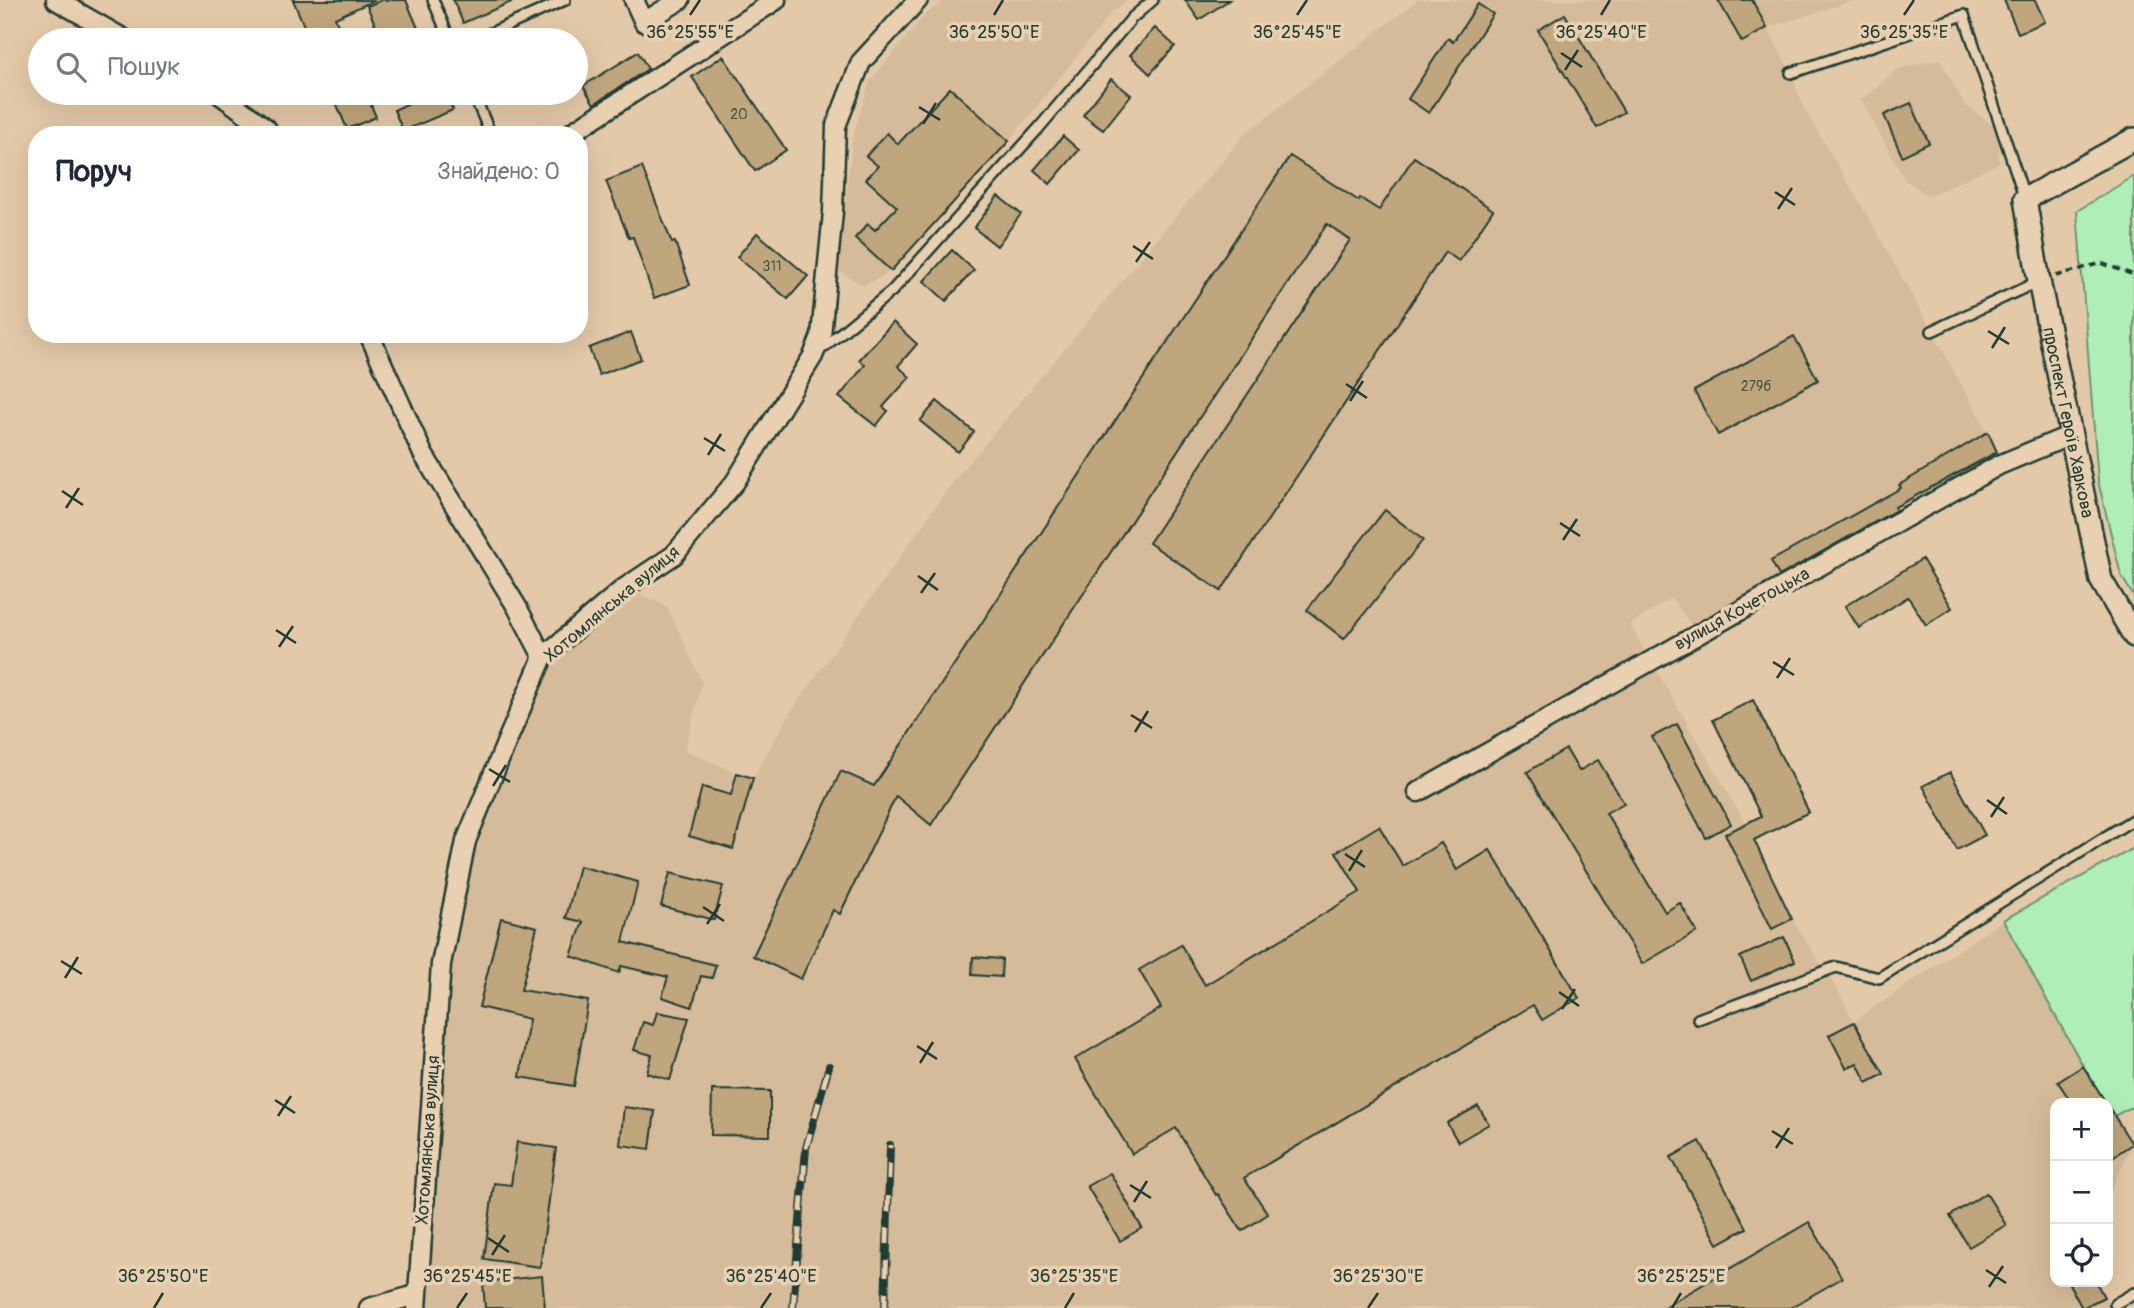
<!DOCTYPE html>
<html lang="uk">
<head>
<meta charset="utf-8">
<style>
	:root { --surface:#fff; --page:#f6f6f7; --text:#1f2937; --muted:#747a83; --line:#e0e1e3 }
	body { margin:0; font-family:Pangolin,sans-serif; background:var(--page); color:var(--text) }
	.controls { position:absolute; right:21px; bottom:21px; display:grid; overflow:hidden; border-radius:14px; box-shadow:0 7px 28px #0002 }
	.controls button { width:63px; height:63px; display:grid; place-items:center; padding:0; border:0; border-bottom:2px solid var(--line); background:var(--surface); color:var(--text); font:35px sans-serif }
	.list { margin:0; padding:0; list-style:none }
	h2 { display:flex; justify-content:space-between; align-items:center; height:91px; margin:0; padding:0 28px; font-size:30px }
	h2 small { font-size:23px; font-weight:400; color:var(--muted) }
	.icon { flex:none; width:38px; height:38px; fill:none; stroke:currentColor; stroke-width:2; stroke-linecap:round; stroke-linejoin:round }
	.map { position:relative; flex:none; width:2134px; height:1308px; overflow:hidden }
	.search { position:absolute; background:var(--surface); box-shadow:0 7px 28px #0002; left:28px; top:28px; width:560px; height:77px; display:flex; align-items:center; gap:18px; box-sizing:border-box; padding:0 24px; border-radius:38px; color:var(--muted); font-size:26px }
	.panel { position:absolute; background:var(--surface); box-shadow:0 7px 28px #0002; left:28px; top:126px; width:560px; height:217px; border-radius:28px }
	.map>svg:first-child { display:block }
	.built { fill:#d5bb99 }
	.green { fill:#afeeb6; stroke:#679675; stroke-width:2 }
	.building { fill:#c0a67c; stroke:#1f3d34; stroke-width:2 }
	.lines { fill:none; stroke-linecap:round; stroke-linejoin:round }
	.service-casing { stroke:#1f3d34; stroke-width:14 }
	.minor-casing { stroke:#1f3d34; stroke-width:23 }
	.tertiary-casing { stroke:#1f3d34; stroke-width:26 }
	.path { stroke:#1f3d34; stroke-width:3.5; stroke-dasharray:7 5; stroke-linecap:butt }
	.service { stroke:#e9d0b1; stroke-width:9 }
	.minor { stroke:#e9d0b1; stroke-width:18 }
	.tertiary { stroke:#e9d0b1; stroke-width:21 }
	.rail-casing { stroke:#1f3d34; stroke-width:8 }
	.rail { stroke:#e9d0b1; stroke-width:5; stroke-dasharray:16; stroke-linecap:butt }
	.ticks { fill:none; stroke:#1f3d34; stroke-width:2.5 }
	.labels { text-anchor:middle; dominant-baseline:central; stroke-width:7; stroke-linejoin:round; paint-order:stroke }
	.number-label { font-size:14px; fill:#475746 }
	.street-label { font-size:18px; fill:#1f3d34; stroke:#e9d0b1 }
	.ticks-label { font-size:18px; text-anchor:middle; fill:#1f3d34; stroke:#e9d0b1; stroke-width:7; stroke-linejoin:round; paint-order:stroke }
</style>
</head>
<body>
<div class="map">
<svg width="2134" height="1308" viewBox="0 0 2134 1308">
	<rect width="100%" height="100%" fill="#e4c9a8"/>
	<filter id="ink" filterUnits="userSpaceOnUse"><feTurbulence type="fractalNoise" baseFrequency=".0143" numOctaves="2"/><feDisplacementMap in="SourceGraphic" scale="14" xChannelSelector="R" yChannelSelector="G"/><feConvolveMatrix kernelMatrix="1 2 1 2 8 2 1 2 1" color-interpolation-filters="sRGB"/></filter>
	<g filter="url(#ink)">
		<!-- built -->
		<g class="built">
			<polygon points="945,0 1127,0 1112,12 1009,141 891,271 864,286 839,271 852,139 870,81 925,15"/>
			<polygon points="1418,0 1855,0 1768,28 1791,73 1804,108 1870,220 1988,432 1997,452 1908,500 1694,629 1671,598 1630,625 1746,824 1792,919 1837,989 1854,1021 2003,920 2083,1066 2106,1103 2055,1103 2055,1282 2096,1282 2110,1308 417,1308 441,964 466,841 543,657 623,589 667,606 702,682 685,750 737,773 753,778 788,716 952,483 1245,134"/>
			<polygon points="1940,59 1965,105 1999,129 1999,163 1929,196 1905,180 1861,100 1898,69"/>
			<polygon points="2108,1105 2132,1144 2108,1197"/>
		</g>
		<!-- green -->
		<g class="green">
			<polygon points="2134,176 2134,597 2121,575 2098,481 2077,211"/>
			<polygon points="2134,848 2134,1106 2114,1116 2083,1066 2003,920"/>
		</g>
		<!-- building -->
		<g class="building">
			<polygon points="293,0 375,0 335,18 344,40 310,40"/>
			<polygon points="382,0 406,0 423,40 382,40 367,6"/>
			<polygon points="453,0 516,0 463,23"/>
			<polygon points="1185,0 1229,0 1199,20"/>
			<polygon points="1718,0 1752,0 1767,28 1742,42"/>
			<polygon points="2004,0 2035,0 2045,22 2018,33"/>
			<polygon points="1478,4 1493,14 1429,113 1408,99 1448,38 1453,42"/>
			<polygon points="1565,14 1624,112 1597,128 1538,30"/>
			<polygon points="1155,28 1175,46 1150,74 1130,55"/>
			<polygon points="638,52 648,69 594,104 583,86"/>
			<polygon points="723,56 786,150 755,171 692,77"/>
			<polygon points="1111,79 1131,95 1103,130 1083,115"/>
			<polygon points="950,88 1009,141 891,271 855,238 868,224 875,230 897,207 866,179 878,166 866,156 887,133 898,144"/>
			<polygon points="332,93 366,93 376,117 347,129"/>
			<polygon points="405,93 446,93 453,110 403,131 394,110 409,103"/>
			<polygon points="1911,103 1929,143 1902,156 1884,115"/>
			<polygon points="1063,136 1079,150 1050,184 1034,170"/>
			<polygon points="1290,156 1359,201 1360,198 1379,210 1414,157 1493,210 1459,261 1445,252 1221,591 1149,543 1350,240 1327,224 931,825 896,796 840,914 833,910 801,979 753,956 841,771 874,786"/>
			<polygon points="642,167 672,243 675,242 690,285 654,298 633,237 629,238 606,181"/>
			<polygon points="998,196 1021,214 997,246 974,228"/>
			<polygon points="757,233 808,276 788,299 737,257"/>
			<polygon points="952,250 974,270 946,301 924,281"/>
			<polygon points="893,322 917,344 898,366 910,377 883,407 888,411 876,426 839,397 865,365 859,360"/>
			<polygon points="631,332 641,359 599,375 589,348"/>
			<polygon points="1794,336 1818,380 1718,435 1694,391"/>
			<polygon points="937,401 974,432 958,452 920,421"/>
			<polygon points="1988,432 1997,452 1895,507 1896,510 1779,576 1771,561 1901,488 1899,485"/>
			<polygon points="1385,510 1423,540 1344,639 1307,610"/>
			<polygon points="1922,559 1952,608 1926,625 1908,597 1859,628 1845,606"/>
			<polygon points="1753,700 1809,812 1754,840 1792,919 1772,929 1725,834 1761,816 1713,720"/>
			<polygon points="1677,724 1731,824 1706,838 1652,737"/>
			<polygon points="1566,749 1579,771 1598,760 1624,803 1606,813 1665,912 1680,903 1697,932 1642,964 1527,772"/>
			<polygon points="1950,772 1985,835 1957,850 1923,786"/>
			<polygon points="737,773 753,778 733,849 689,836 702,787 731,795"/>
			<polygon points="1379,826 1403,866 1441,843 1457,870 1490,850 1579,998 1542,1020 1533,1005 1244,1178 1268,1214 1242,1231 1218,1194 1216,1195 1176,1128 1132,1154 1075,1059 1161,1008 1139,970 1181,945 1205,985 1360,892 1336,852"/>
			<polygon points="579,866 638,882 623,942 716,965 712,978 701,976 692,1007 662,997 668,977 621,966 619,973 571,956 583,922 566,918"/>
			<polygon points="670,873 723,886 714,920 661,906"/>
			<polygon points="501,918 537,927 521,990 588,1001 574,1086 520,1077 529,1019 479,1007"/>
			<polygon points="1784,937 1795,961 1751,981 1740,957"/>
			<polygon points="973,957 1002,959 1001,977 972,975"/>
			<polygon points="657,1012 689,1018 670,1080 647,1073 652,1055 634,1050 643,1022 653,1025"/>
			<polygon points="1854,1022 1884,1074 1867,1083 1857,1063 1846,1068 1829,1035"/>
			<polygon points="2083,1066 2106,1103 2072,1103 2058,1082"/>
			<polygon points="712,1090 770,1091 770,1136 711,1135"/>
			<polygon points="1478,1106 1489,1124 1458,1142 1447,1123"/>
			<polygon points="2108,1106 2132,1144 2108,1160"/>
			<polygon points="624,1107 655,1111 650,1149 620,1145"/>
			<polygon points="1700,1141 1747,1228 1718,1244 1671,1157"/>
			<polygon points="517,1142 556,1148 540,1267 484,1259 494,1183 511,1185"/>
			<polygon points="1110,1173 1142,1228 1120,1241 1087,1186"/>
			<polygon points="1986,1193 2006,1225 1969,1247 1950,1216"/>
			<polygon points="1809,1222 1842,1278 1790,1308 1663,1308"/>
			<polygon points="542,1276 545,1308 485,1308 483,1282"/>
			<polygon points="2068,1282 2096,1282 2104,1297 2082,1308"/>
		</g>
		<g class="lines">
			<!-- service casing -->
			<g class="service-casing">
				<g id="service">
					<polyline points="433,0 450,40"/>
					<polyline points="475,40 565,0"/>
					<polyline points="1791,73 1964,15 2025,199"/>
					<polyline points="473,93 491,135"/>
					<polyline points="1932,331 2037,282"/>
					<polyline points="820,350 892,291 1038,129 1132,18 1153,0"/>
					<polyline points="1698,1019 1836,967 1879,978 2134,819"/>
					<polyline points="2115,1304 2134,1293"/>
				</g>
			</g>
			<!-- minor casing -->
			<g class="minor-casing">
				<g id="minor">
					<polyline points="56,0 126,40"/>
					<polyline points="634,0 644,22 680,0"/>
					<polyline points="218,93 266,128 270,135"/>
					<polyline points="568,135 776,0"/>
					<polyline points="369,334 423,454 517,607 543,657"/>
					<polyline points="1418,792 1999,465 2071,435"/>
					<polyline points="369,1308 416,1295"/>
					<polyline points="417,1308 441,964 466,841 507,741 543,657 623,589 674,555 735,482 813,356 821,336 833,212 836,126 861,62 918,0"/>
				</g>
			</g>
			<!-- tertiary casing -->
			<g class="tertiary-casing">
				<g id="tertiary">
					<path id="s1" d="M2134 139 2025 199 2039 281 2101 580 2134 636"/>
				</g>
			</g>
			<!-- path -->
			<polyline class="path" points="2056,276 2101,263 2134,275"/>
			<!-- service -->
			<use href="#service" class="service"/>
			<!-- minor -->
			<use href="#minor" class="minor"/>
			<!-- tertiary -->
			<use href="#tertiary" class="tertiary"/>
			<!-- rail casing -->
			<g class="rail-casing">
				<g id="rail">
					<polyline points="793,1308 806,1148 829,1066"/>
					<polyline points="885,1308 890,1145"/>
				</g>
			</g>
			<!-- rail -->
			<use href="#rail" class="rail"/>
		</g>
	</g>
	<!-- ticks -->
	<path class="ticks" d="M690 15 700 0M994 15 1003 0M1297 15 1307 0M1601 15 1610 0M1904 15 1914 0M1561 53 1582 67M1565 70 1578 50M919 107 940 120M923 124 936 103M1775 192 1795 205M1778 209 1792 188M1133 246 1153 259M1136 262 1150 242M1988 331 2009 344M1992 348 2005 327M1346 384 1367 398M1350 401 1363 381M704 438 725 451M708 455 721 434M62 491 83 505M66 508 79 488M1560 523 1580 536M1563 540 1577 519M918 576 938 590M921 593 935 573M276 630 296 643M279 647 293 626M1773 662 1794 675M1777 678 1790 658M1131 715 1152 728M1135 732 1148 711M489 769 510 782M493 786 506 765M1987 800 2007 814M1991 817 2004 797M1345 854 1365 867M1349 871 1362 850M703 907 724 921M707 924 720 904M61 961 82 974M65 978 78 957M1559 992 1579 1006M1562 1009 1575 989M917 1046 937 1059M920 1063 933 1042M275 1100 295 1113M278 1116 291 1096M1772 1131 1793 1144M1776 1148 1789 1128M1130 1185 1151 1198M1134 1202 1147 1181M488 1238 509 1252M492 1255 505 1235M1986 1270 2006 1283M1989 1287 2003 1266M154 1308 163 1293M457 1308 467 1293M761 1308 771 1293M1065 1308 1074 1293M1368 1308 1378 1293M1672 1308 1681 1293"/>
	<g class="labels">
		<!-- number labels -->
		<g class="number-label">
			<text x="739" y="114">20</text>
			<text x="772" y="266">311</text>
			<text x="1756" y="386">279б</text>
		</g>
		<!-- street labels -->
		<g class="street-label">
			<text stroke="none"><textPath href="#s1" startOffset="352">проспект Героїв Харкова</textPath></text>
			<text transform="translate(612 604) rotate(-40)">Хотомлянська вулиця</text>
			<text transform="translate(1742 609) rotate(-29)">вулиця Кочетоцька</text>
			<text transform="translate(428 1140) rotate(-86)">Хотомлянська вулиця</text>
		</g>
	</g>
	<g class="ticks-label">
		<text x="690" y="38">36°25'55"E</text>
		<text x="994" y="38">36°25'50"E</text>
		<text x="1297" y="38">36°25'45"E</text>
		<text x="1601" y="38">36°25'40"E</text>
		<text x="1904" y="38">36°25'35"E</text>
		<text x="163" y="1282">36°25'50"E</text>
		<text x="467" y="1282">36°25'45"E</text>
		<text x="771" y="1282">36°25'40"E</text>
		<text x="1074" y="1282">36°25'35"E</text>
		<text x="1378" y="1282">36°25'30"E</text>
		<text x="1681" y="1282">36°25'25"E</text>
	</g>
</svg>
<div class="controls">
<button>+</button>
<button>−</button>
<button><svg class="icon" aria-label="locate" viewBox="0 0 24 24"><circle cx="12" cy="12" r="6"/><path d="M12 2v4M12 18v4M2 12h4M18 12h4"/></svg></button>
</div>
<div class="search"><svg class="icon" aria-label="search" viewBox="0 0 24 24"><circle cx="10" cy="10" r="6"/><path d="M15 15l6 6"/></svg>Пошук</div>
<section class="panel">
<h2>Поруч<small>Знайдено: 0</small></h2>
<ul class="list">
</ul>
</section>
</div>
</body>
</html>
